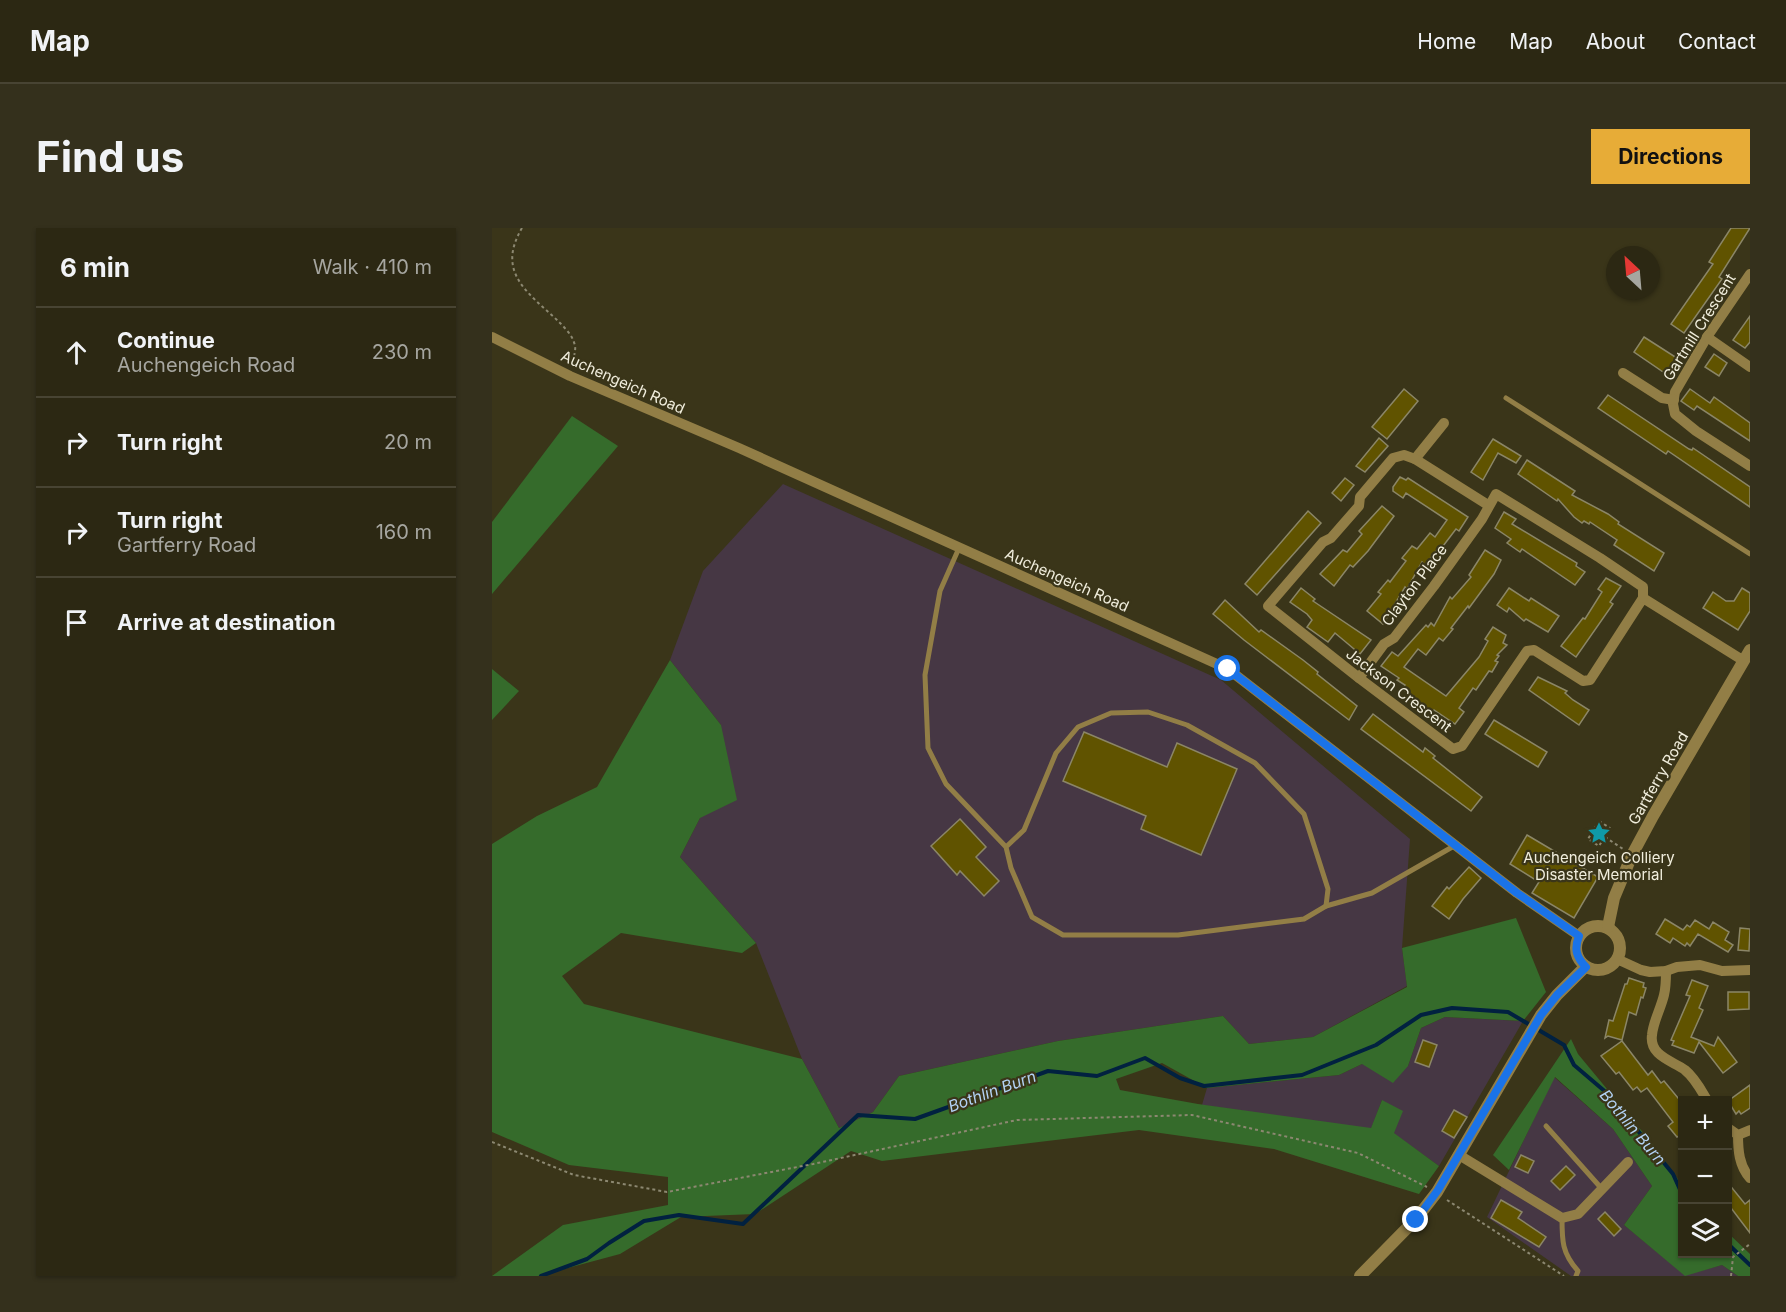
<!DOCTYPE html>
<html lang="en">
<head>
<meta charset="utf-8">
<style>
	:root { --surface:#2c2813; --page:#34301c; --text:#f1f3f6; --muted:#a6a6a0; --line:#484433; --accent:#e7ac37 }
	body { margin:0; font-family:Inter,sans-serif; background:var(--page); color:var(--text) }
	.controls { position:absolute; right:18px; bottom:18px; display:grid; overflow:hidden; border-radius:0px; box-shadow:0 2px 4px #0004 }
	.controls button { width:54px; height:54px; display:grid; place-items:center; padding:0; border:0; border-bottom:2px solid var(--line); background:var(--surface); color:var(--text); font:30px sans-serif }
	.compass { position:absolute; left:1114px; top:18px; width:54px; height:54px; border-radius:50%; background:var(--surface); box-shadow:0 2px 4px #0004; rotate:334deg }
	.stop { position:absolute; width:18px; height:18px; margin:-14px; border:4px solid #1a73e8; border-radius:50%; background:#fff }
	.stop.end { background:#1a73e8; border-color:#fff; box-shadow:0 2px 6px #0008 }
	.list { margin:0; padding:0; list-style:none }
	h2 { display:flex; justify-content:space-between; align-items:center; height:78px; margin:0; padding:0 24px; font-size:26px }
	h2 small { font-size:20px; font-weight:400; color:var(--muted) }
	.list li { display:grid; grid-template-columns:39px 1fr auto; gap:18px; align-items:center; box-sizing:border-box; height:90px; padding:0 24px; border-top:2px solid var(--line) }
	.list b { display:block; font-size:22px; white-space:nowrap }
	.list p { margin:0; font-size:20px; white-space:nowrap; color:var(--muted) }
	.list em { font-size:20px; font-style:normal; color:var(--muted) }
	.icon { flex:none; width:33px; height:33px; fill:none; stroke:currentColor; stroke-width:2; stroke-linecap:round; stroke-linejoin:round }
	.map { position:relative; flex:none; width:1258px; height:1048px; overflow:hidden; border-radius:0px }
	header { display:flex; align-items:center; gap:36px; box-sizing:border-box; height:84px; padding:0 30px; background:var(--surface); border-bottom:2px solid var(--line) }
	header strong { font-size:28px }
	nav { display:flex; gap:33px; margin-inline-start:auto; font-size:21px }
	.intro { display:flex; align-items:center; justify-content:space-between; box-sizing:border-box; height:144px; padding:0 36px }
	h1 { margin:0; font-size:42px }
	.button { padding:15px 27px; border-radius:0px; background:var(--accent); color:#111; font-size:21px; font-weight:700 }
	main { display:flex; gap:36px; padding:0 36px }
	aside { flex:1; background:var(--surface); border-radius:0px; box-shadow:0 2px 4px #0004 }
	.map>svg:first-child { display:block }
	.industrial { fill:#463744 }
	.green { fill:#356b2b }
	.lines { fill:none; stroke-linecap:round; stroke-linejoin:round }
	.stream { stroke:#012140; stroke-width:4 }
	.building { fill:#605300; stroke:#8b8667; stroke-width:1.5 }
	.path { stroke:#8c8871; stroke-width:2; stroke-dasharray:3 3; stroke-linecap:butt }
	.service { stroke:#927e46; stroke-width:5 }
	.minor { stroke:#927e46; stroke-width:10 }
	.tertiary { stroke:#927e46; stroke-width:12 }
	.route { stroke:#1a73e8; stroke-width:8 }
	.labels { text-anchor:middle; dominant-baseline:central; stroke-width:4.5; stroke-linejoin:round; paint-order:stroke }
	.street-label { font-size:15px; fill:#f1eedd; stroke:#3a3519 }
	.poi-label { font-size:15px; fill:#f1eedd; stroke:#3a3519 }
	.water-label { font-size:16px; font-style:italic; fill:#b3d2f4; stroke:#3a3519 }
</style>
</head>
<body>
<header>
<strong>Map</strong>
<nav><a>Home</a><a>Map</a><a>About</a><a>Contact</a></nav>
</header>
<div class="intro"><h1>Find us</h1><a class="button">Directions</a></div>
<main>
<aside>
<h2>6 min<small>Walk · 410 m</small></h2>
<ul class="list">
<li><svg class="icon" aria-label="ahead" viewBox="0 0 24 24"><path d="M12 20V5M6 11l6-6 6 6"/></svg><div><b>Continue</b><p>Auchengeich Road</p></div><em>230 m</em></li>
<li><svg class="icon" aria-label="right" viewBox="0 0 24 24"><path d="M7 20v-9h11M14 6l5 5-5 5"/></svg><div><b>Turn right</b></div><em>20 m</em></li>
<li><svg class="icon" aria-label="right" viewBox="0 0 24 24"><path d="M7 20v-9h11M14 6l5 5-5 5"/></svg><div><b>Turn right</b><p>Gartferry Road</p></div><em>160 m</em></li>
<li><svg class="icon" aria-label="arrive" viewBox="0 0 24 24"><path d="M6 21V4h12l-3 4 3 4H6"/></svg><div><b>Arrive at destination</b></div></li>
</ul>
</aside>
<div class="map">
<svg width="1258" height="1048" viewBox="0 0 1258 1048">
	<rect width="100%" height="100%" fill="#3a3519"/>
	<!-- industrial -->
	<g class="industrial">
		<polygon points="291,256 729,452 918,611 910,720 915,758 821,809 757,816 731,788 566,813 407,848 381,884 347,900 310,831 264,715 188,629 208,590 229,497 178,432 211,343"/>
		<polygon points="953,789 1031,793 947,938 901,905 890,872 879,901 710,877 715,860 847,847 870,836 916,838 929,800"/>
		<polygon points="1062,849 1121,901 1160,958 1132,997 1193,1047 1230,1037 1246,1048 1079,1048 995,989"/>
	</g>
	<!-- green -->
	<g class="green">
		<polygon points="80,188 126,218 0,366 0,294"/>
		<polygon points="178,432 229,497 245,572 208,590 188,629 264,715 250,725 129,705 70,748 92,776 310,831 347,900 381,884 407,848 566,813 731,788 757,816 821,809 915,759 910,720 1024,690 1054,764 1031,793 953,789 929,800 916,838 901,855 870,836 847,847 715,860 670,835 624,851 628,862 706,876 879,900 890,872 911,883 902,905 947,938 927,966 782,921 647,902 390,933 359,923 263,986 189,989 128,1026 46,1048 0,1048 71,997 176,977 176,949 77,937 0,904 0,616 45,588 105,559"/>
		<polygon points="0,441 27,463 0,492"/>
		<polygon points="1079,811 1086,826 1163,919 1190,957 1190,1026 1236,1026 1236,1005 1258,1026 1258,1048 1246,1048 1230,1037 1193,1048 1132,997 1160,958 1121,901 1063,849 1017,942 1001,927"/>
	</g>
	<g class="lines">
		<!-- stream -->
		<g class="stream">
			<polyline points="1236,1016 1258,1037"/>
			<polyline points="49,1048 95,1031 117,1015 152,993 187,987 251,996 366,887 423,891 556,843 605,848 653,830 688,850 712,858 810,847 884,817 929,787 960,780 1016,784 1072,817 1082,837 1116,866 1181,946 1190,966"/>
		</g>
	</g>
	<!-- building -->
	<g class="building">
		<polygon points="1239,0 1258,0 1227,49 1230,51 1192,105 1179,96 1221,36 1217,34"/>
		<polygon points="1258,88 1258,114 1253,120 1241,112"/>
		<polygon points="1152,109 1188,132 1177,148 1142,124"/>
		<polygon points="1222,126 1235,135 1227,148 1213,139"/>
		<polygon points="912,161 926,173 895,211 880,199"/>
		<polygon points="1198,161 1218,175 1222,169 1258,195 1258,213 1205,178 1202,182 1189,173"/>
		<polygon points="1116,167 1197,221 1200,222 1201,220 1258,259 1258,279 1176,223 1174,226 1106,180"/>
		<polygon points="887,210 896,218 873,244 864,238"/>
		<polygon points="1001,211 1029,228 1024,235 1006,225 991,252 979,244"/>
		<polygon points="1035,232 1083,263 1080,267 1116,286 1127,294 1126,296 1172,325 1162,343 1122,317 1125,312 1098,294 1097,296 1092,293 1090,295 1082,289 1066,271 1065,273 1026,246"/>
		<polygon points="908,249 914,252 916,250 976,289 967,303 964,301 948,322 946,321 933,337 930,334 915,361 913,359 891,396 875,383 889,366 886,364 896,352 898,354 914,333 910,330 920,318 925,321 938,305 943,309 955,292 914,265 911,270 901,263 901,259"/>
		<polygon points="853,250 862,257 849,273 840,265"/>
		<polygon points="890,278 902,288 876,323 861,339 858,337 842,358 828,346 851,322 855,324 870,306 867,303"/>
		<polygon points="816,283 829,295 765,367 753,356"/>
		<polygon points="1012,284 1024,291 1020,296 1085,335 1084,338 1093,344 1083,357 1030,321 1028,324 1015,315 1019,311 1003,300"/>
		<polygon points="993,322 1009,332 1002,346 977,380 976,378 959,400 961,401 951,413 947,410 934,427 926,421 912,439 954,468 987,429 996,413 993,411 1001,399 1014,407 1011,415 1015,417 1005,427 1007,428 1003,433 1006,434 1000,444 997,443 984,462 981,460 967,480 972,484 963,496 942,482 940,485 922,472 911,461 913,457 905,452 907,450 889,438 900,424 906,428 934,397 936,399 939,395 942,398 958,369 960,371 979,349 977,347"/>
		<polygon points="1114,350 1129,358 1118,374 1121,376 1084,429 1069,418 1091,390 1093,391 1110,364 1106,361"/>
		<polygon points="809,360 823,371 821,373 879,412 868,426 843,405 836,414 815,399 820,392 815,386 798,374"/>
		<polygon points="1017,360 1037,373 1039,370 1067,388 1056,404 1034,391 1032,393 1017,380 1015,384 1005,377"/>
		<polygon points="1250,360 1258,365 1258,383 1246,402 1211,380 1221,364 1234,373 1242,373"/>
		<polygon points="733,372 767,404 769,402 811,432 826,444 825,446 865,478 857,492 752,412 721,386"/>
		<polygon points="1046,449 1075,463 1073,465 1081,472 1097,482 1087,497 1037,462"/>
		<polygon points="881,486 931,524 933,520 943,528 941,530 990,569 979,583 869,501"/>
		<polygon points="1002,492 1055,524 1046,539 993,506"/>
		<polygon points="592,504 675,539 685,515 745,541 709,627 649,601 654,588 571,553"/>
		<polygon points="468,591 494,619 484,629 507,653 492,668 468,643 465,647 439,618"/>
		<polygon points="1035,607 1106,649 1082,690 1040,665 1047,654 1018,636"/>
		<polygon points="977,639 989,650 971,671 957,691 940,678 955,659 957,661"/>
		<polygon points="1173,691 1191,702 1195,697 1198,699 1203,692 1217,701 1221,694 1237,704 1233,712 1241,717 1236,724 1206,706 1198,718 1195,715 1193,718 1181,710 1178,715 1164,706"/>
		<polygon points="1248,700 1258,701 1257,723 1246,722"/>
		<polygon points="1137,750 1152,755 1151,759 1154,760 1151,770 1149,769 1144,787 1137,784 1130,812 1116,808 1113,810 1117,792 1121,793 1133,756 1135,756"/>
		<polygon points="1200,752 1216,758 1207,780 1211,782 1199,809 1222,818 1226,809 1245,834 1231,845 1207,814 1202,825 1180,817 1182,813 1179,812 1198,768 1194,767"/>
		<polygon points="1236,764 1257,764 1257,781 1236,782"/>
		<polygon points="931,812 945,817 937,839 923,834"/>
		<polygon points="1130,813 1156,847 1160,843 1169,855 1172,853 1191,876 1191,906 1185,909 1176,898 1181,894 1155,860 1149,864 1145,859 1141,862 1127,844 1124,846 1109,828"/>
		<polygon points="1258,857 1258,880 1249,886 1247,883 1244,886 1236,873"/>
		<polygon points="962,882 975,889 962,910 950,903"/>
		<polygon points="1029,927 1042,933 1036,945 1023,939"/>
		<polygon points="1074,938 1083,947 1068,962 1059,953"/>
		<polygon points="1236,955 1253,976 1258,972 1258,1005 1236,976"/>
		<polygon points="1009,972 1030,984 1026,990 1054,1009 1047,1019 999,990"/>
		<polygon points="1113,984 1129,1001 1122,1008 1106,991"/>
	</g>
	<g class="lines">
		<!-- path -->
		<g class="path">
			<path d="M30 0C4 44 35 64 65 92 72 99 81 107 83 118 84 123 81 131 80 136"/>
			<polygon points="1107,593 1118,600 1107,618 1096,611"/>
			<polyline points="1113,609 1131,621"/>
			<polyline points="0,914 82,947 175,964 321,936 525,892 700,887 866,925 935,959"/>
			<polyline points="955,972 1072,1048"/>
			<polyline points="1239,1048 1241,1029 1258,1016"/>
		</g>
		<!-- service -->
		<g class="service">
			<polyline points="1014,170 1258,326"/>
			<polyline points="467,320 448,363 433,447 436,520 454,556 514,619 519,640 540,689 571,707 686,707 812,691 834,678 836,661 812,586 763,535 695,497 656,484 619,485 586,499 564,525 532,602 514,619"/>
			<polyline points="834,678 880,665 962,618"/>
			<polyline points="1054,898 1110,961"/>
			<path d="M1070 990C1070 1013 1070 1025 1086 1043L1084 1048"/>
		</g>
		<!-- minor -->
		<g class="minor">
			<polyline points="1258,46 1215,109 1183,164 1181,176 1183,186 1204,203 1258,238"/>
			<polyline points="0,109 78,148 247,220 736,441 1025,665 1087,708"/>
			<polyline points="1215,109 1258,139"/>
			<polyline points="1131,145 1170,170 1182,172"/>
			<polyline points="923,231 952,195"/>
			<polyline points="996,277 923,231 912,227 901,230 868,269 867,278 839,310 831,314 776,378 867,450 961,521 970,518 1035,423 1042,422 1091,453 1098,452 1151,370 1252,433"/>
			<polyline points="867,450 892,416 902,410 942,358 990,291 1004,266 1108,330 1151,359 1151,370"/>
			<polyline points="1125,731 1149,742 1158,744 1174,743 1185,739 1208,737 1230,743 1258,742"/>
			<path d="M1174 743C1174 751 1174 759 1172 767 1169 780 1161 794 1160 807 1157 828 1181 833 1193 842 1203 850 1209 862 1215 872"/>
			<polyline points="1236,900 1246,907 1258,902"/>
			<path d="M1246 907C1246 922 1247 938 1258 950"/>
			<polyline points="967,927 1070,990 1086,986 1136,934"/>
		</g>
		<!-- tertiary -->
		<g class="tertiary">
			<circle cx="1106" cy="720" r="22"/>
			<polyline points="1116,699 1122,670 1140,627 1161,588 1258,422"/>
			<polyline points="868,1048 924,991 945,964 1049,787 1065,767 1093,739"/>
		</g>
	</g>
	<g class="lines">
		<!-- route -->
		<path class="route" d="M736 441 1025 665 1087 708C1082 721 1084 729 1094 739L1065 767 1049 787 946 962 924 992"/>
	</g>
	<!-- icons -->
	<defs>
		<g id="sight-bare" transform="scale(1.8)"><path d="M0-6L1.8-2.2L6-1.7L2.9 1.2L3.7 5.4L0 3.3L-3.7 5.4L-2.9 1.2L-6-1.7L-1.8-2.2Z" fill="#0f9aa8" stroke="#3a3519" stroke-width="2.5" paint-order="stroke"/></g>
	</defs>
	<g fill-rule="evenodd">
		<use href="#sight-bare" x="1107" y="605"/>
	</g>
	<g class="labels">
		<!-- street labels -->
		<g class="street-label">
			<text transform="translate(1207 99) rotate(-58)">Gartmill Crescent</text>
			<text transform="translate(131 154) rotate(24)">Auchengeich Road</text>
			<text transform="translate(575 352) rotate(24)">Auchengeich Road</text>
			<text transform="translate(922 357) rotate(-53)">Clayton Place</text>
			<text transform="translate(907 462) rotate(37)">Jackson Crescent</text>
			<text transform="translate(1166 550) rotate(-60)">Gartferry Road</text>
		</g>
		<!-- poi labels -->
		<g class="poi-label">
			<text x="1107" y="629">Auchengeich Colliery<tspan x="1107" dy="17">Disaster Memorial</tspan></text>
		</g>
		<!-- water labels -->
		<g class="water-label">
			<text transform="translate(500 863) rotate(-20)">Bothlin Burn</text>
			<text transform="translate(1141 899) rotate(50)">Bothlin Burn</text>
		</g>
	</g>
</svg>
<div class="controls">
<button>+</button>
<button>−</button>
<button><svg class="icon" aria-label="layers" viewBox="0 0 24 24"><path d="M12 4l9 5-9 5-9-5zM3 14l9 5 9-5"/></svg></button>
</div>
<svg class="compass" viewBox="-18 -18 36 36"><path d="M0-13l5 13h-10z" fill="#e53935"/><path d="M0 13l5-13h-10z" fill="#a6a6a0"/></svg>
<div class="stop" style="left:736px;top:441px"></div>
<div class="stop end" style="left:924px;top:992px"></div>
</div>
</main>
</body>
</html>
